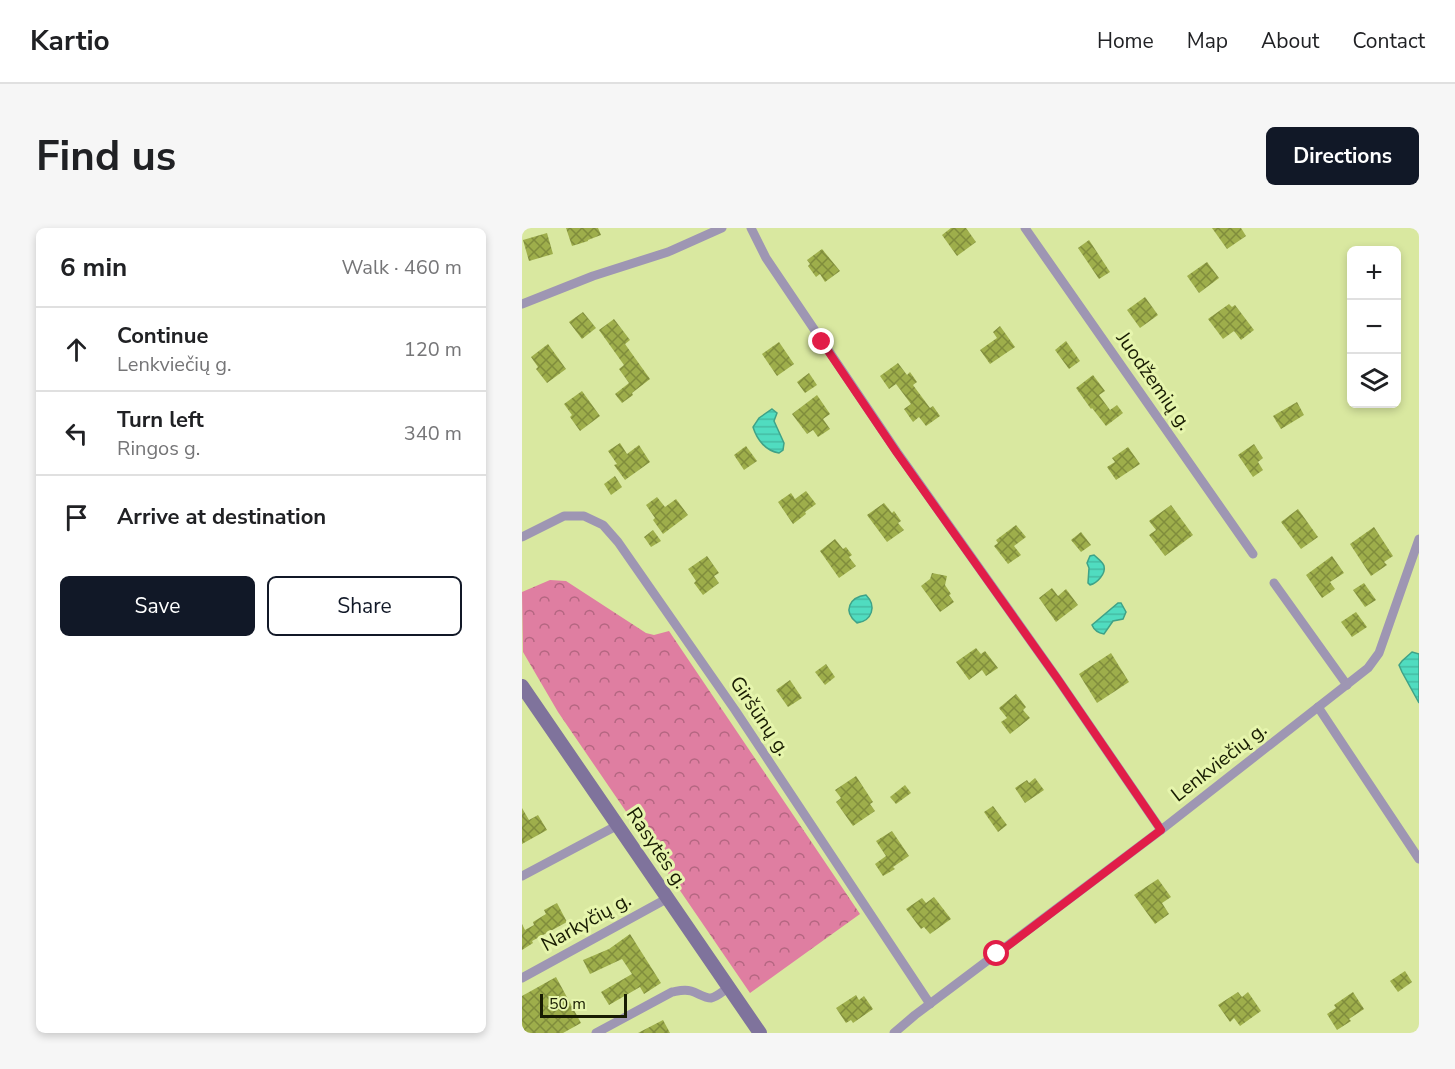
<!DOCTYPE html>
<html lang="en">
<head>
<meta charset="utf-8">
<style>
	:root { --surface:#fff; --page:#f6f6f6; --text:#202124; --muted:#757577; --line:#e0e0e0; --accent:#111827 }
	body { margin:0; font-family:"Nunito Sans",sans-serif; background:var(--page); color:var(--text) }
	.controls { position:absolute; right:18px; top:18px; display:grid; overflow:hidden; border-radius:9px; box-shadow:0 3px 9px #0003 }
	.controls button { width:54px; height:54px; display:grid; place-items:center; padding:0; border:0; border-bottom:2px solid var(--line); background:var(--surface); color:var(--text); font:30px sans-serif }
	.scale { position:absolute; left:18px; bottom:15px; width:87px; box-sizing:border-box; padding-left:6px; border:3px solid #181c02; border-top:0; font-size:16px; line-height:21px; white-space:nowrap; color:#181c02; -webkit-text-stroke:4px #e6f5ad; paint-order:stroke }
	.stop { position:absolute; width:18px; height:18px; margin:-14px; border:4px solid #e11d48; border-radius:50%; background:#fff }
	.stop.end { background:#e11d48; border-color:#fff; box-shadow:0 2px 6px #0008 }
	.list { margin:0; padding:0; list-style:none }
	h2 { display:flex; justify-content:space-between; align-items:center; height:78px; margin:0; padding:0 24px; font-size:26px }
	h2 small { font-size:20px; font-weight:400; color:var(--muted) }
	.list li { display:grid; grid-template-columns:39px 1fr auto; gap:18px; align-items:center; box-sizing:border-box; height:84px; padding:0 24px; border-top:2px solid var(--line) }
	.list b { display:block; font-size:22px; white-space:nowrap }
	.list p { margin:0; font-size:20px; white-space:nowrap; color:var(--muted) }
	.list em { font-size:20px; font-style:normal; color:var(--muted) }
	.actions { display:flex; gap:12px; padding:18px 24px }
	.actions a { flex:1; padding:14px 0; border:2px solid var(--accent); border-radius:9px; text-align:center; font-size:21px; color:var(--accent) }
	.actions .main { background:var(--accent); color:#fff }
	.icon { flex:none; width:33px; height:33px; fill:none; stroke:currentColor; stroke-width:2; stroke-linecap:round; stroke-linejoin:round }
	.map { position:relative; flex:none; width:897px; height:805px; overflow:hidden; border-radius:9px }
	header { display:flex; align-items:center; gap:36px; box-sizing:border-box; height:84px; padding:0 30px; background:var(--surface); border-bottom:2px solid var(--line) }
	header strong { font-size:28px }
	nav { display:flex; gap:33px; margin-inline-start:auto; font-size:21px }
	.intro { display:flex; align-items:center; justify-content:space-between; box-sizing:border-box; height:144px; padding:0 36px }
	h1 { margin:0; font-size:42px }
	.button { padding:15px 27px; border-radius:9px; background:var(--accent); color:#fff; font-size:21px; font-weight:700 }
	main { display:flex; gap:36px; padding:0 36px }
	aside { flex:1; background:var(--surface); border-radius:9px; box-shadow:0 3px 9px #0003 }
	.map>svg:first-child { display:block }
	.forest { fill:url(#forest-crowns) }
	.water { fill:url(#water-rules); stroke:#3fa287; stroke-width:1.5 }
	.building { fill:url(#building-cross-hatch) }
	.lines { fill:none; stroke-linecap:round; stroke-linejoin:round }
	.minor { stroke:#9e96b3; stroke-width:9 }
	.secondary { stroke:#7f739c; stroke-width:14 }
	.route { stroke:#e11d48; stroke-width:8 }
	.labels { text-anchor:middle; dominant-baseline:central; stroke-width:6; stroke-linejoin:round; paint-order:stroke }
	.street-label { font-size:20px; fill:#181c02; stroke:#e6f5ad }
</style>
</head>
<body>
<header>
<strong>Kartio</strong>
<nav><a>Home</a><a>Map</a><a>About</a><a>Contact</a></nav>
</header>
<div class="intro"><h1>Find us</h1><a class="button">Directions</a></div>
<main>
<aside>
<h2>6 min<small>Walk · 460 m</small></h2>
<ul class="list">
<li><svg class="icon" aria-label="ahead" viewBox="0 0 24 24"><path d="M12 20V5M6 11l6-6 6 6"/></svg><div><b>Continue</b><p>Lenkviečių g.</p></div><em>120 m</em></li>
<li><svg class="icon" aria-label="left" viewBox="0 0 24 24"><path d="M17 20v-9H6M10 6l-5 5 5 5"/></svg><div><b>Turn left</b><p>Ringos g.</p></div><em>340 m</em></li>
<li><svg class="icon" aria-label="arrive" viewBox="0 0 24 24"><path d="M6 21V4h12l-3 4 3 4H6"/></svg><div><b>Arrive at destination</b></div></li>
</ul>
<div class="actions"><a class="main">Save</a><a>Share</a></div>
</aside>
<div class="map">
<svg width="897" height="805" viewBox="0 0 897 805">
	<defs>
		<pattern id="forest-crowns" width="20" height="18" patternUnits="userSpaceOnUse" patternTransform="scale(1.5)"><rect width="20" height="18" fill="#df7ea1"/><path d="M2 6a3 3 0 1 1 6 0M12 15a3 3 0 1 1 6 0" fill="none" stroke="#b46681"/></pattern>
		<pattern id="water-rules" width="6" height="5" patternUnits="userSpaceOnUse" patternTransform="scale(1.5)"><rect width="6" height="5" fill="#50dcc0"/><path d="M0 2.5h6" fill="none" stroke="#45bca3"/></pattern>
		<pattern id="building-cross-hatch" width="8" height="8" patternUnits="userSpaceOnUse" patternTransform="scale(1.5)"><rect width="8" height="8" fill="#9eae4b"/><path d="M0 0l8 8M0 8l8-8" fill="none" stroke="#808d3c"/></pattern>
	</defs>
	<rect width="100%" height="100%" fill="#d9e8a0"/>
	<!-- forest -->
	<polygon class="forest" points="28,352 44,353 124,405 132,407 147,403 338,686 228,765 36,484 1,424 0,364"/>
	<!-- water -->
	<g class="water">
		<path d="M250 181 255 185 252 193 262 215 261 222 257 225C244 223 235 212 231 199L237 190Z"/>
		<path d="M572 327C575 330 581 334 582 338 584 346 575 355 568 357L566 355 567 340 565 335 568 328Z"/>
		<path d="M344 367C355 378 350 393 335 395 320 383 328 369 344 367Z"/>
		<path d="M596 375H599L604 384 601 391 591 393 582 406C576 405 572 402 570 397Z"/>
		<polygon points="890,424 897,426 897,475 880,444 877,437 880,433"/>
	</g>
	<!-- building -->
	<g class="building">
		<polygon points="44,0 76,0 79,7 66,12 66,13 50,18"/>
		<polygon points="429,0 444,0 454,14 435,28 420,7"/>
		<polygon points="690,0 719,0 724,8 705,21"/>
		<polygon points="25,5 31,26 7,33 1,12"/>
		<polygon points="567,12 588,44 577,51 556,20"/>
		<polygon points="300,21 318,43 303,54 298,46 294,49 286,38 288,36 285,32"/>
		<polygon points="685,34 697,50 677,65 665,48"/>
		<polygon points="623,69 636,87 618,100 605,82"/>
		<polygon points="707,76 710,79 713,77 732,102 719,112 712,103 701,111 686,91"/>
		<polygon points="61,84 74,100 60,111 47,94"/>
		<polygon points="92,91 108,112 103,116 128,151 110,165 111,167 100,175 93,166 107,155 97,141 102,137 77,102"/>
		<polygon points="478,98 493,119 468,136 458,122 475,110 471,104"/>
		<polygon points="544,113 558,133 547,141 533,122"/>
		<polygon points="257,114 272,136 255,148 240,126"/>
		<polygon points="26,116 44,141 25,155 14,141 16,139 9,129"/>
		<polygon points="376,135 385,147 388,144 395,154 391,157 408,180 411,178 418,188 404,198 397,189 391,194 382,181 389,176 374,156 367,161 358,148"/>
		<polygon points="287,145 295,157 283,165 275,154"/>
		<polygon points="571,147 583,163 577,167 588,182 595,177 601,185 584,198 570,180 569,181 554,160"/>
		<polygon points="60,163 78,188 58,203 48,189 50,187 42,176"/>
		<polygon points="295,167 308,186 301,191 308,201 296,209 291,202 285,206 270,186"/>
		<polygon points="775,174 782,187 759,201 751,188"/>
		<polygon points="98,215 105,226 117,217 128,234 103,252 92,237 95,236 86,223"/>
		<polygon points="732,216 741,230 736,234 741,242 731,249 716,227"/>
		<polygon points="224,218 235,233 222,242 212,227"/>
		<polygon points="606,219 618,236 594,252 585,239 593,234 590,230"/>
		<polygon points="93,248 100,259 89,267 82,256"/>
		<polygon points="284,263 294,276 283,284 284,286 271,296 256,274 269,265 273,271"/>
		<polygon points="135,269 143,279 154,271 166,287 141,306 131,292 133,290 124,277"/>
		<polygon points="362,275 370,285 372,283 379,293 376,295 382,302 365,314 345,287"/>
		<polygon points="649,277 671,307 643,328 627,307 634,302 627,293"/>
		<polygon points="776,281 796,309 779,321 759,294"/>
		<polygon points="494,297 504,309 492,318 499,327 486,336 472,318 476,315 474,312"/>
		<polygon points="852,299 871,328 862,334 865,337 849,348 828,316"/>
		<polygon points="131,302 139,313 129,319 122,309"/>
		<polygon points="559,304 569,317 559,324 549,312"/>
		<polygon points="313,311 321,321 324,319 330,327 327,329 334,338 317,350 298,323"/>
		<polygon points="185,328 197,345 192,348 197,355 181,367 172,355 174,353 166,341"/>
		<polygon points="810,328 822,345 808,354 813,361 800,370 784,347"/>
		<polygon points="410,345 425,348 423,357 429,366 427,367 432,374 418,384 399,358 408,351"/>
		<polygon points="842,355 854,372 843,379 831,362"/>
		<polygon points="530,360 536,368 544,361 556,377 534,394 517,370"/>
		<polygon points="834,384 845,399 830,409 819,394"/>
		<polygon points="454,420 459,426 463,423 476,440 464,448 460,442 447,452 434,434"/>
		<polygon points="589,425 607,454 575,475 557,446"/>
		<polygon points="304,436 313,449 303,457 293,444"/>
		<polygon points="268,452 280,470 266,479 254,462"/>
		<polygon points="494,466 504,479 501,482 508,490 488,506 479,494 485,490 477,480"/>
		<polygon points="334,548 351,574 348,576 353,583 331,598 314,574 319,570 313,562"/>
		<polygon points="513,550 522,562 503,575 493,560 505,552 507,555"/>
		<polygon points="383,557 389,565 374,576 368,569"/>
		<polygon points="471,578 485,597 476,604 462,584"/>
		<polygon points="0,580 7,592 16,587 25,602 0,616"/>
		<polygon points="370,603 387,628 371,639 373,641 361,648 353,636 364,628 354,613"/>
		<polygon points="636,651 649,669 640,675 647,686 633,696 612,667"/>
		<polygon points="412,669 429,691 408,706 402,699 399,701 384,681 400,670 404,675"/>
		<polygon points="35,675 45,694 10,713 11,715 0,722 0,696 3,702 12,697 11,694 24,686 22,682"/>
		<polygon points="108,706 139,755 122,766 118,759 87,777 79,764 110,746 100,731 68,746 61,732 87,721"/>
		<polygon points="883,743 890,754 876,764 868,753"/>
		<polygon points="34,749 59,795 41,805 4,805 0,798 0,768"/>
		<polygon points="716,764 720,769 726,764 739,783 718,798 712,790 708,794 696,777"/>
		<polygon points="831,764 842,781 827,791 829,793 815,802 805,786 814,780 812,777"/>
		<polygon points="334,767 337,772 342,768 351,781 331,795 329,792 324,795 314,780"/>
		<polygon points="141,792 148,805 116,805"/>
	</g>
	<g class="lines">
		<!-- minor -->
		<g class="minor">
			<polyline points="229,0 244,30 375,224 535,450 639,602"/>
			<polyline points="503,0 731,326"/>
			<polyline points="0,76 71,48 146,24 200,0"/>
			<polyline points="0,309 42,288 62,288 81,297 96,314 213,482 408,776"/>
			<polyline points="752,355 825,457"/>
			<polyline points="796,479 897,631"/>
			<polyline points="0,648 96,597"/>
			<polyline points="0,750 146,670"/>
			<path d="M74 805 150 764C156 763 162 761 169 763 176 765 182 770 189 770 195 769 201 763 206 760"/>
			<polyline points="372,805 393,787 639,602 846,440 857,425 897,311"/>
		</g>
		<!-- secondary -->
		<polyline class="secondary" points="0,458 238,805"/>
	</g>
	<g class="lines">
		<!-- route -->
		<polyline class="route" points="300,114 375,225 535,450 639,602 475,726"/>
	</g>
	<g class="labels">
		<!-- street labels -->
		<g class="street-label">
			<text transform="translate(632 153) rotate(55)">Juodžemių g.</text>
			<text transform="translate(238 488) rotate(56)">Giršūnų g.</text>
			<text transform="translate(697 534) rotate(-38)">Lenkviečių g.</text>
			<text transform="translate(135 620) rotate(56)">Rasytės g.</text>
			<text transform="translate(64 694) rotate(-29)">Narkyčių g.</text>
		</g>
	</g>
</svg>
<div class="controls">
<button>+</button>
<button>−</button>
<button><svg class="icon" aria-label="layers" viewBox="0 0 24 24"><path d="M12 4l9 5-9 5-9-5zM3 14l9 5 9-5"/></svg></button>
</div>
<div class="scale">50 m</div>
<div class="stop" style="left:475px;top:726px"></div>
<div class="stop end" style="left:300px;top:114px"></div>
</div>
</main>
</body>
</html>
